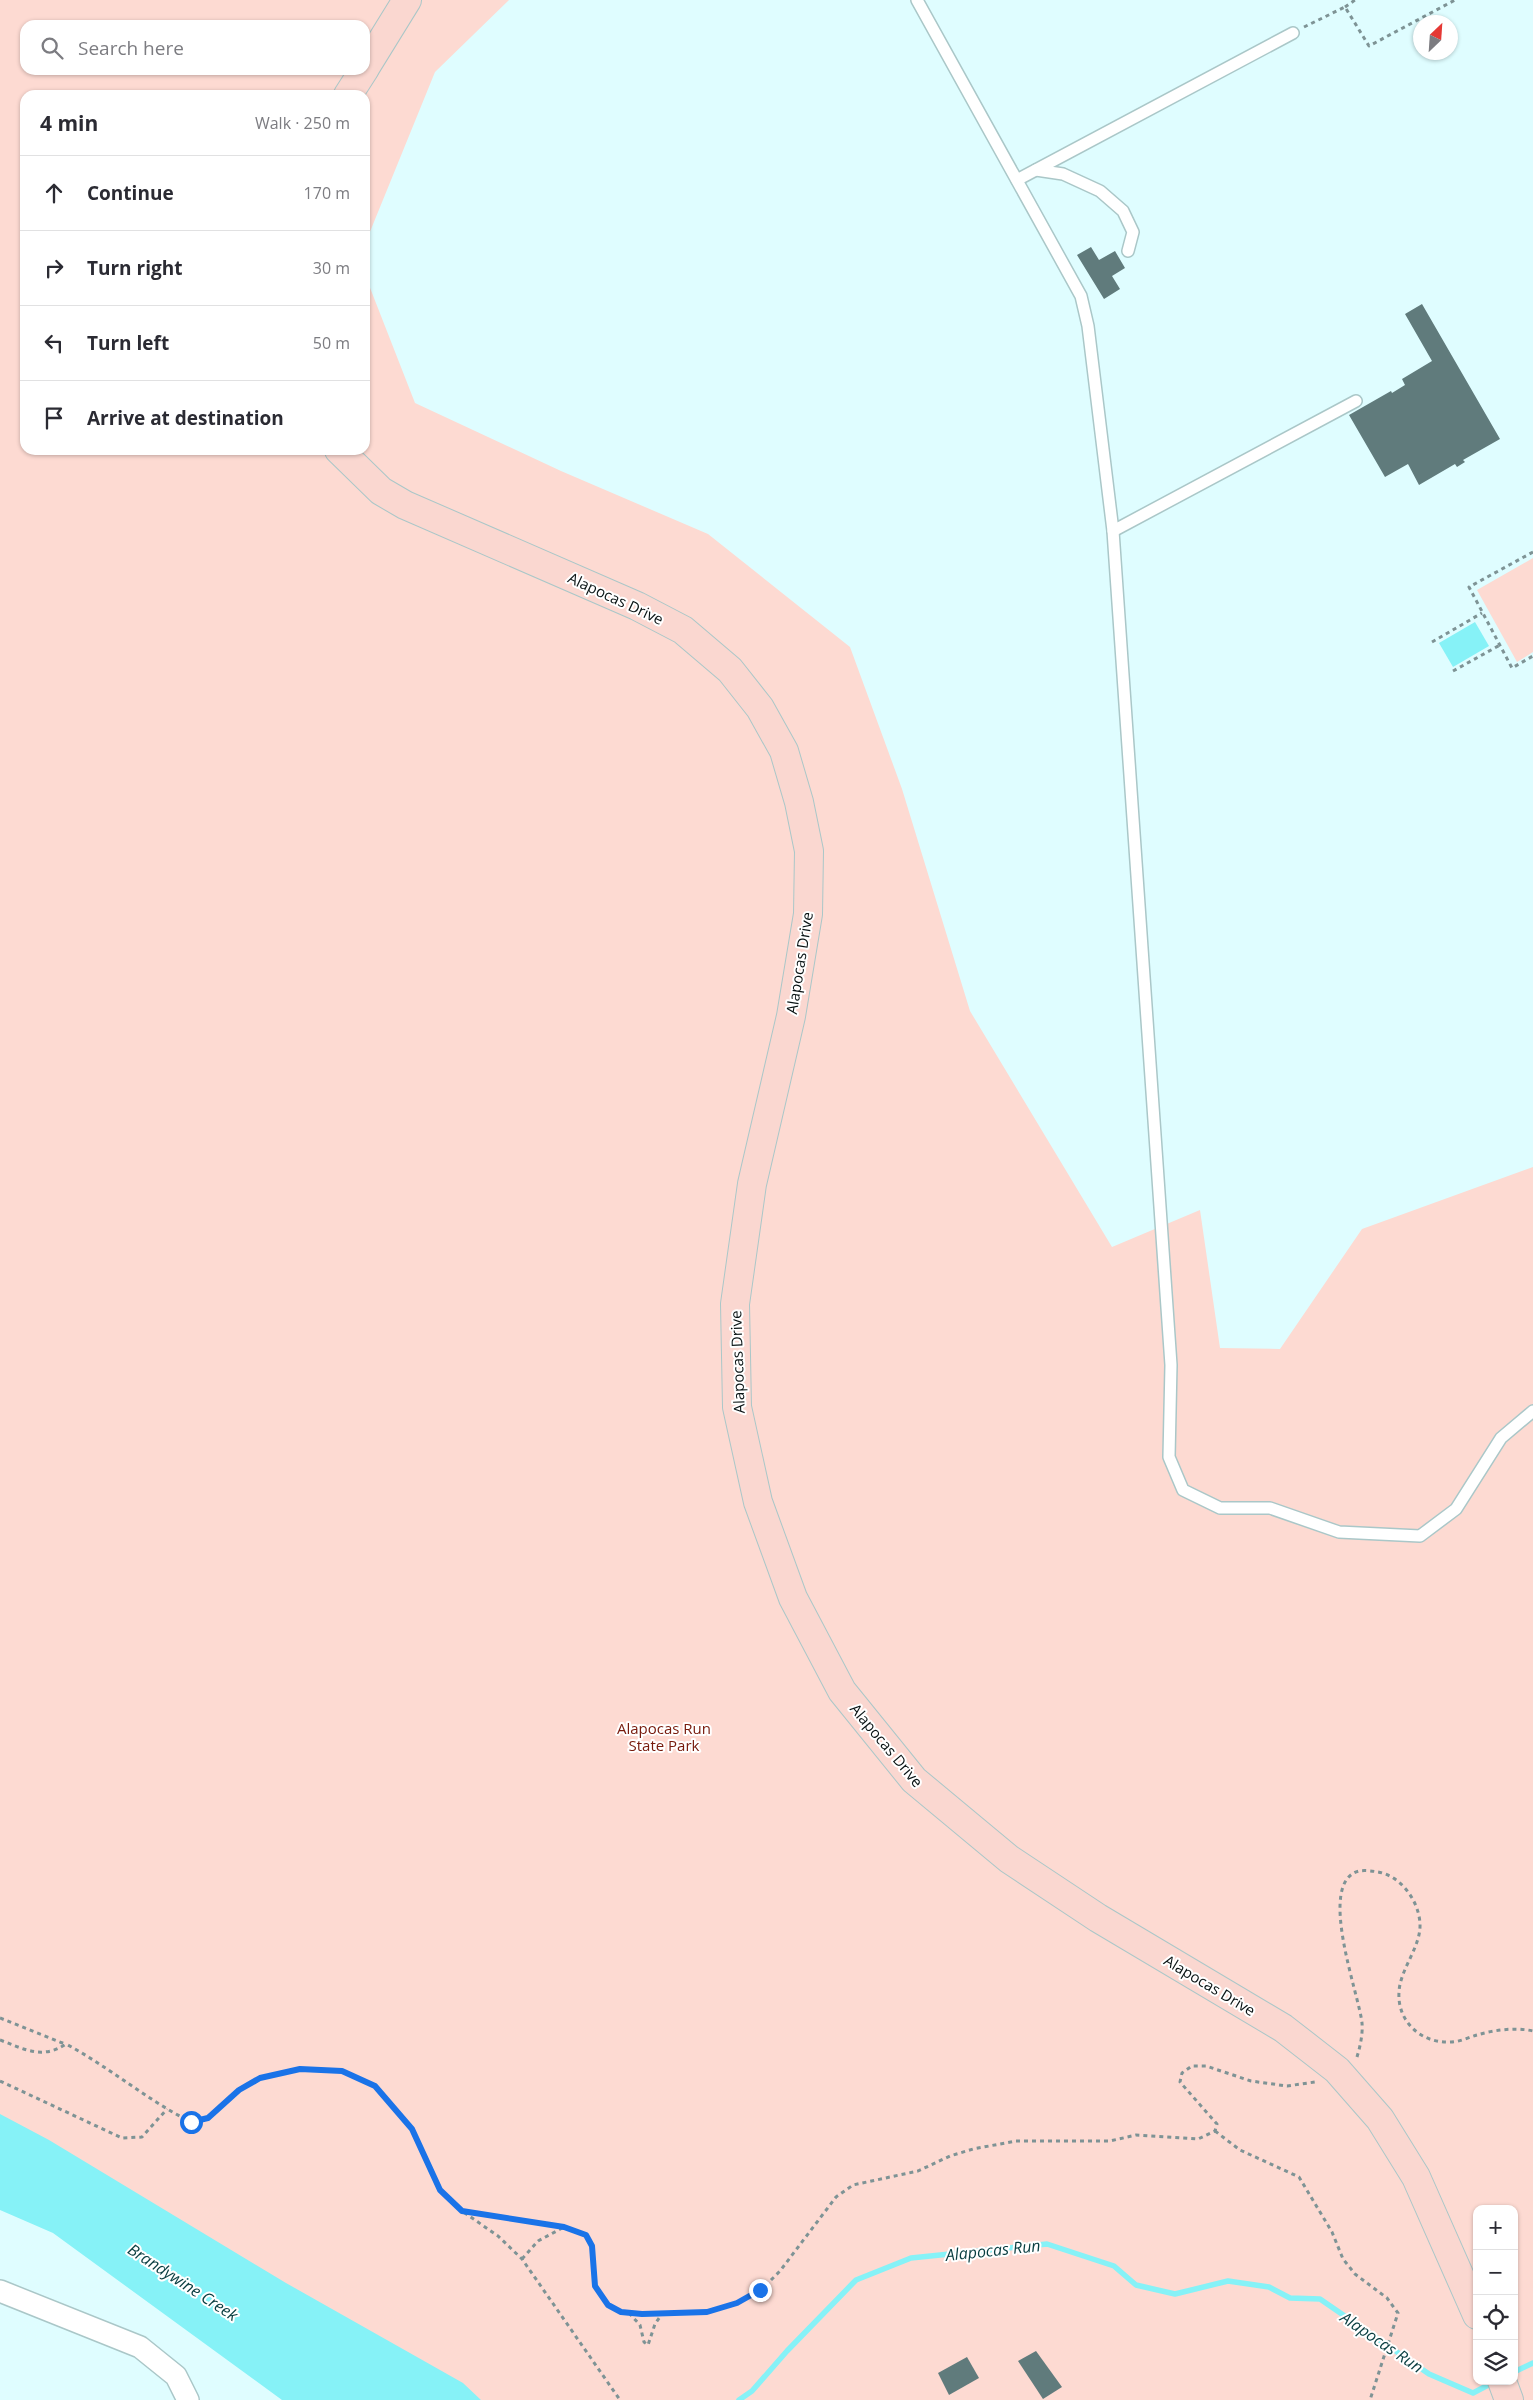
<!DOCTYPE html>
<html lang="en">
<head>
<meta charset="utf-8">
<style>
	:root { --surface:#fff; --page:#f2f2f3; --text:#2b2b33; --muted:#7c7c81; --line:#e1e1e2 }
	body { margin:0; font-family:"Open Sans",sans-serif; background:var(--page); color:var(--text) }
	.controls { position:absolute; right:15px; bottom:15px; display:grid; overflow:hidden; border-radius:10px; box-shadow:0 1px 4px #0004 }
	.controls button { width:45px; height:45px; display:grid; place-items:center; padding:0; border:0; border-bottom:1px solid var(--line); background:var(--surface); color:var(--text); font:25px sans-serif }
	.compass { position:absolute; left:1413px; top:15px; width:45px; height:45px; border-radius:50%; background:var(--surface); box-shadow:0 1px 4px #0004; rotate:25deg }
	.stop { position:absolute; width:15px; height:15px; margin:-11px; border:4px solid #1a73e8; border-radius:50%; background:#fff }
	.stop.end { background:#1a73e8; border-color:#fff; box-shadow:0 1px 5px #0008 }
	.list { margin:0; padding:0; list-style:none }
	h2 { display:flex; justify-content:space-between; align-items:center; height:65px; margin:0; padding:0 20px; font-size:21px }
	h2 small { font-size:16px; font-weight:400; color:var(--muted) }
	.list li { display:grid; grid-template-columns:32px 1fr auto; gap:15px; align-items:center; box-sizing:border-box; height:75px; padding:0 20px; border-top:1px solid var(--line) }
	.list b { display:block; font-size:19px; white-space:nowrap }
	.list em { font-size:16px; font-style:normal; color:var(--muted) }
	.icon { flex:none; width:28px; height:28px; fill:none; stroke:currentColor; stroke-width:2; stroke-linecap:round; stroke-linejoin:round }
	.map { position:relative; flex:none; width:1533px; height:2400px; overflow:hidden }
	.search { position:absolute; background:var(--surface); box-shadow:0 1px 4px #0004; left:20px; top:20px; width:350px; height:55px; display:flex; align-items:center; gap:12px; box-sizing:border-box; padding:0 18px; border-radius:15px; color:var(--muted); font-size:19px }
	.panel { position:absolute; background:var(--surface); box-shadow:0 1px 4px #0004; left:20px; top:90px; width:350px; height:365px; border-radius:15px }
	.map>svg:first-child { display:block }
	.green { fill:#fddad2; fill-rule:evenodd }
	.water { fill:#86f2f7 }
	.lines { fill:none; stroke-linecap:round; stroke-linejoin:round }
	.stream { stroke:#86f2f7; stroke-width:5.5 }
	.building { fill:#607b7c }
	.lane-casing { stroke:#aac7c8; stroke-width:14 }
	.street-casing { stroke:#aac7c8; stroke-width:24 }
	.secondary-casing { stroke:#aac7c8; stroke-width:30 }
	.path { stroke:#7e9395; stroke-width:3; stroke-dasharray:4 4; stroke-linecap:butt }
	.lane { stroke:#fff; stroke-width:11 }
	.street { stroke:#fff; stroke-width:21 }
	.secondary { stroke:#fad7d0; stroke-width:28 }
	.route { stroke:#1a73e8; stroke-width:6 }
	.labels { text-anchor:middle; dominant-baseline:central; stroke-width:4; stroke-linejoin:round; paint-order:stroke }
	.street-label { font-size:15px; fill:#081213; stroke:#fff }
	.park-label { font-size:15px; fill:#771a0c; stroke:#fff }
	.water-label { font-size:16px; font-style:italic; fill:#083d40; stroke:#fff }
</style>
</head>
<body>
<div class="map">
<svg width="1533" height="2400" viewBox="0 0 1533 2400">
	<rect width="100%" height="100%" fill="#dffdff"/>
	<!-- green -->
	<g class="green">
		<path d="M0 0H509L435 72 365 244V95H25V450H365V275L415 403 561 471 708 534 850 647 902 789 970 1011 1112 1247 1200 1210 1220 1348 1280 1349 1362 1229 1533 1167V2400H366L0 2164ZM25 25H365V70H25ZM1477 2209H1514V2381H1477Z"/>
		<polygon points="1533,558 1533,652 1517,662 1477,590"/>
	</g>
	<!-- water -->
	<g class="water">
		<polygon points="1475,622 1489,646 1453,667 1439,643"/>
		<polygon points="0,2114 49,2140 286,2283 463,2383 481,2400 282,2400 53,2233 0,2210"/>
	</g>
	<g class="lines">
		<!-- stream -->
		<g class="stream">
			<polyline points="1514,2372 1533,2363"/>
			<polyline points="739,2400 752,2391 787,2351 856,2280 911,2258 1047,2244 1114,2266 1136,2285 1175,2294 1228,2281 1269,2287 1290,2298 1320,2299 1429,2374 1473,2393 1494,2382"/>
		</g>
	</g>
	<!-- building -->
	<g class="building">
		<polygon points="1091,247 1099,260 1115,251 1125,268 1112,276 1120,289 1104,299 1077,255"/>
		<polygon points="1422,304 1500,439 1463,460 1465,462 1457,467 1455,464 1419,485 1408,464 1385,477 1349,415 1391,391 1392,393 1405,385 1402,379 1432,361 1405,314"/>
		<polygon points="1036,2351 1062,2387 1043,2399 1018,2361"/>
		<polygon points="967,2357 979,2378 949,2395 938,2373"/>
	</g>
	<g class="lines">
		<!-- lane casing -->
		<g class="lane-casing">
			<g id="lane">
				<polyline points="917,0 1081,296 1088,326 1113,531 1356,401"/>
				<polyline points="1036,170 1063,174 1100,191 1123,211 1133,232 1128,251"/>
				<polyline points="1017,180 1293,33"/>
				<polyline points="1113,531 1171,1365 1169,1457 1183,1490 1220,1508 1270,1508 1339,1532 1420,1536 1456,1509 1501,1438 1533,1411"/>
			</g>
		</g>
		<!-- street casing -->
		<g class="street-casing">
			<polyline id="street" points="0,2291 140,2347 176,2376 188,2400"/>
		</g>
		<!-- secondary casing -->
		<g class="secondary-casing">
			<g id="secondary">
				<polyline points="365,68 407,0"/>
				<polyline points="348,95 364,70"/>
				<polyline points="339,450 381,491 405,505 637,606 683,630 730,670 760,708 784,751 799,802 809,851 808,914 791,1016 752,1184 735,1304 737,1407 758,1502 793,1598 842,1691 914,1780 1009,1859 1098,1918 1283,2028 1337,2070 1380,2119 1416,2177 1477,2315"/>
				<polyline points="1502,2381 1509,2400"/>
			</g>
		</g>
		<!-- path -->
		<g class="path">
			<polyline points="1345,7 1355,0"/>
			<polyline points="1304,27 1345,7 1369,46 1455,0"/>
			<polyline points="1533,552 1469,587 1512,668 1533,656"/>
			<polyline points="1432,642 1482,613"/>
			<polyline points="1453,671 1500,645"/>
			<polyline points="0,2018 65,2044"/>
			<path d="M0 2040C24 2049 42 2060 66 2044 109 2067 147 2100 191 2122L208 2118 239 2090 260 2079 300 2069 341 2071 375 2086 412 2129 441 2190 462 2211 498 2236 522 2259 620 2400"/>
			<path d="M1357 2057C1360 2047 1363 2034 1362 2023 1359 1994 1316 1882 1359 1871 1364 1870 1373 1871 1378 1872 1401 1876 1419 1901 1420 1924 1421 1947 1400 1969 1399 1992 1397 2022 1422 2044 1451 2042 1460 2042 1469 2037 1477 2035 1494 2030 1515 2027 1533 2031"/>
			<polyline points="0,2081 122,2138 142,2137 167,2109"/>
			<polyline points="1215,2131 1240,2150 1299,2177 1332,2232 1343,2259 1355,2274 1387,2298 1398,2313 1370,2400"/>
			<polyline points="462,2211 564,2227 586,2235 592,2246 595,2286 608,2305 621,2312 643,2314 707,2312 737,2303 760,2291 780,2271 836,2197 853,2185 918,2171 950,2156 973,2149 1016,2141 1110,2141 1136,2135 1198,2139 1215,2131 1217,2124 1180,2082 1182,2073 1192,2066 1206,2066 1251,2081 1287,2086 1315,2082"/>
			<polyline points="522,2259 538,2241 564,2227"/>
			<polyline points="629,2313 640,2325 644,2342 648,2345 655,2324 662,2314"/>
		</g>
		<!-- lane -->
		<use href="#lane" class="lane"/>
		<!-- street -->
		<use href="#street" class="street"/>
		<!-- secondary -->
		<use href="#secondary" class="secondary"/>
	</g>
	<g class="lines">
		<!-- route -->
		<polyline class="route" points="191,2122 208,2118 239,2090 260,2078 300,2069 342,2071 375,2086 412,2129 440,2190 462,2211 564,2227 586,2235 592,2246 595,2286 608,2305 621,2312 642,2314 707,2312 737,2303 760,2290"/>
	</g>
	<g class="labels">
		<!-- street labels -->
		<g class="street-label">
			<text transform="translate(616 598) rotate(25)">Alapocas Drive</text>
			<text transform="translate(799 963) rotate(-81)">Alapocas Drive</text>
			<text transform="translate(737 1362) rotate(-92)">Alapocas Drive</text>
			<text transform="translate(887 1745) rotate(50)">Alapocas Drive</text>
			<text transform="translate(1210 1985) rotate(31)">Alapocas Drive</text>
		</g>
		<!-- park labels -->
		<g class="park-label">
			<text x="664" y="1728">Alapocas Run<tspan x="664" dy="17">State Park</tspan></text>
		</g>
		<!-- water labels -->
		<g class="water-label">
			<text transform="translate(993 2250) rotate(-6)">Alapocas Run</text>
			<text transform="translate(183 2282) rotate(33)">Brandywine Creek</text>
			<text transform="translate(1382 2342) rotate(34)">Alapocas Run</text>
		</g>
	</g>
</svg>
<div class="controls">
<button>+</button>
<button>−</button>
<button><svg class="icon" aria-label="locate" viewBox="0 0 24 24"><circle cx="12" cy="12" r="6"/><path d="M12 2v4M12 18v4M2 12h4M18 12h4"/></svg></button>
<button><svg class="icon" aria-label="layers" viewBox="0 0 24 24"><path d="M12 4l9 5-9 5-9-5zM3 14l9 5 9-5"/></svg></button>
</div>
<svg class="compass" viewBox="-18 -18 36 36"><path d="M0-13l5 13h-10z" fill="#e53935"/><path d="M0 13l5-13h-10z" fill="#7c7c81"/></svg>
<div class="stop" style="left:191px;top:2122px"></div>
<div class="stop end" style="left:760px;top:2290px"></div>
<div class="search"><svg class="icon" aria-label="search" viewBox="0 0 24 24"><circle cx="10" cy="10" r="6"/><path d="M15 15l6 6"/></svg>Search here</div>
<section class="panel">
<h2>4 min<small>Walk · 250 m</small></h2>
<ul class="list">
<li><svg class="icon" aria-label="ahead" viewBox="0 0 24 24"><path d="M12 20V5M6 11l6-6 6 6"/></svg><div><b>Continue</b></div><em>170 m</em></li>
<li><svg class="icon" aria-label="right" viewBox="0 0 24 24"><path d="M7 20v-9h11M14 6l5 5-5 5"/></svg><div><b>Turn right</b></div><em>30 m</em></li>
<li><svg class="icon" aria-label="left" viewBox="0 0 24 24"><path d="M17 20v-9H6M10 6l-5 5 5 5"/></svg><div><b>Turn left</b></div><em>50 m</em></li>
<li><svg class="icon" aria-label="arrive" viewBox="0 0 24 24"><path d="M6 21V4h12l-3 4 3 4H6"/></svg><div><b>Arrive at destination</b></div></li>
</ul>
</section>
</div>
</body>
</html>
